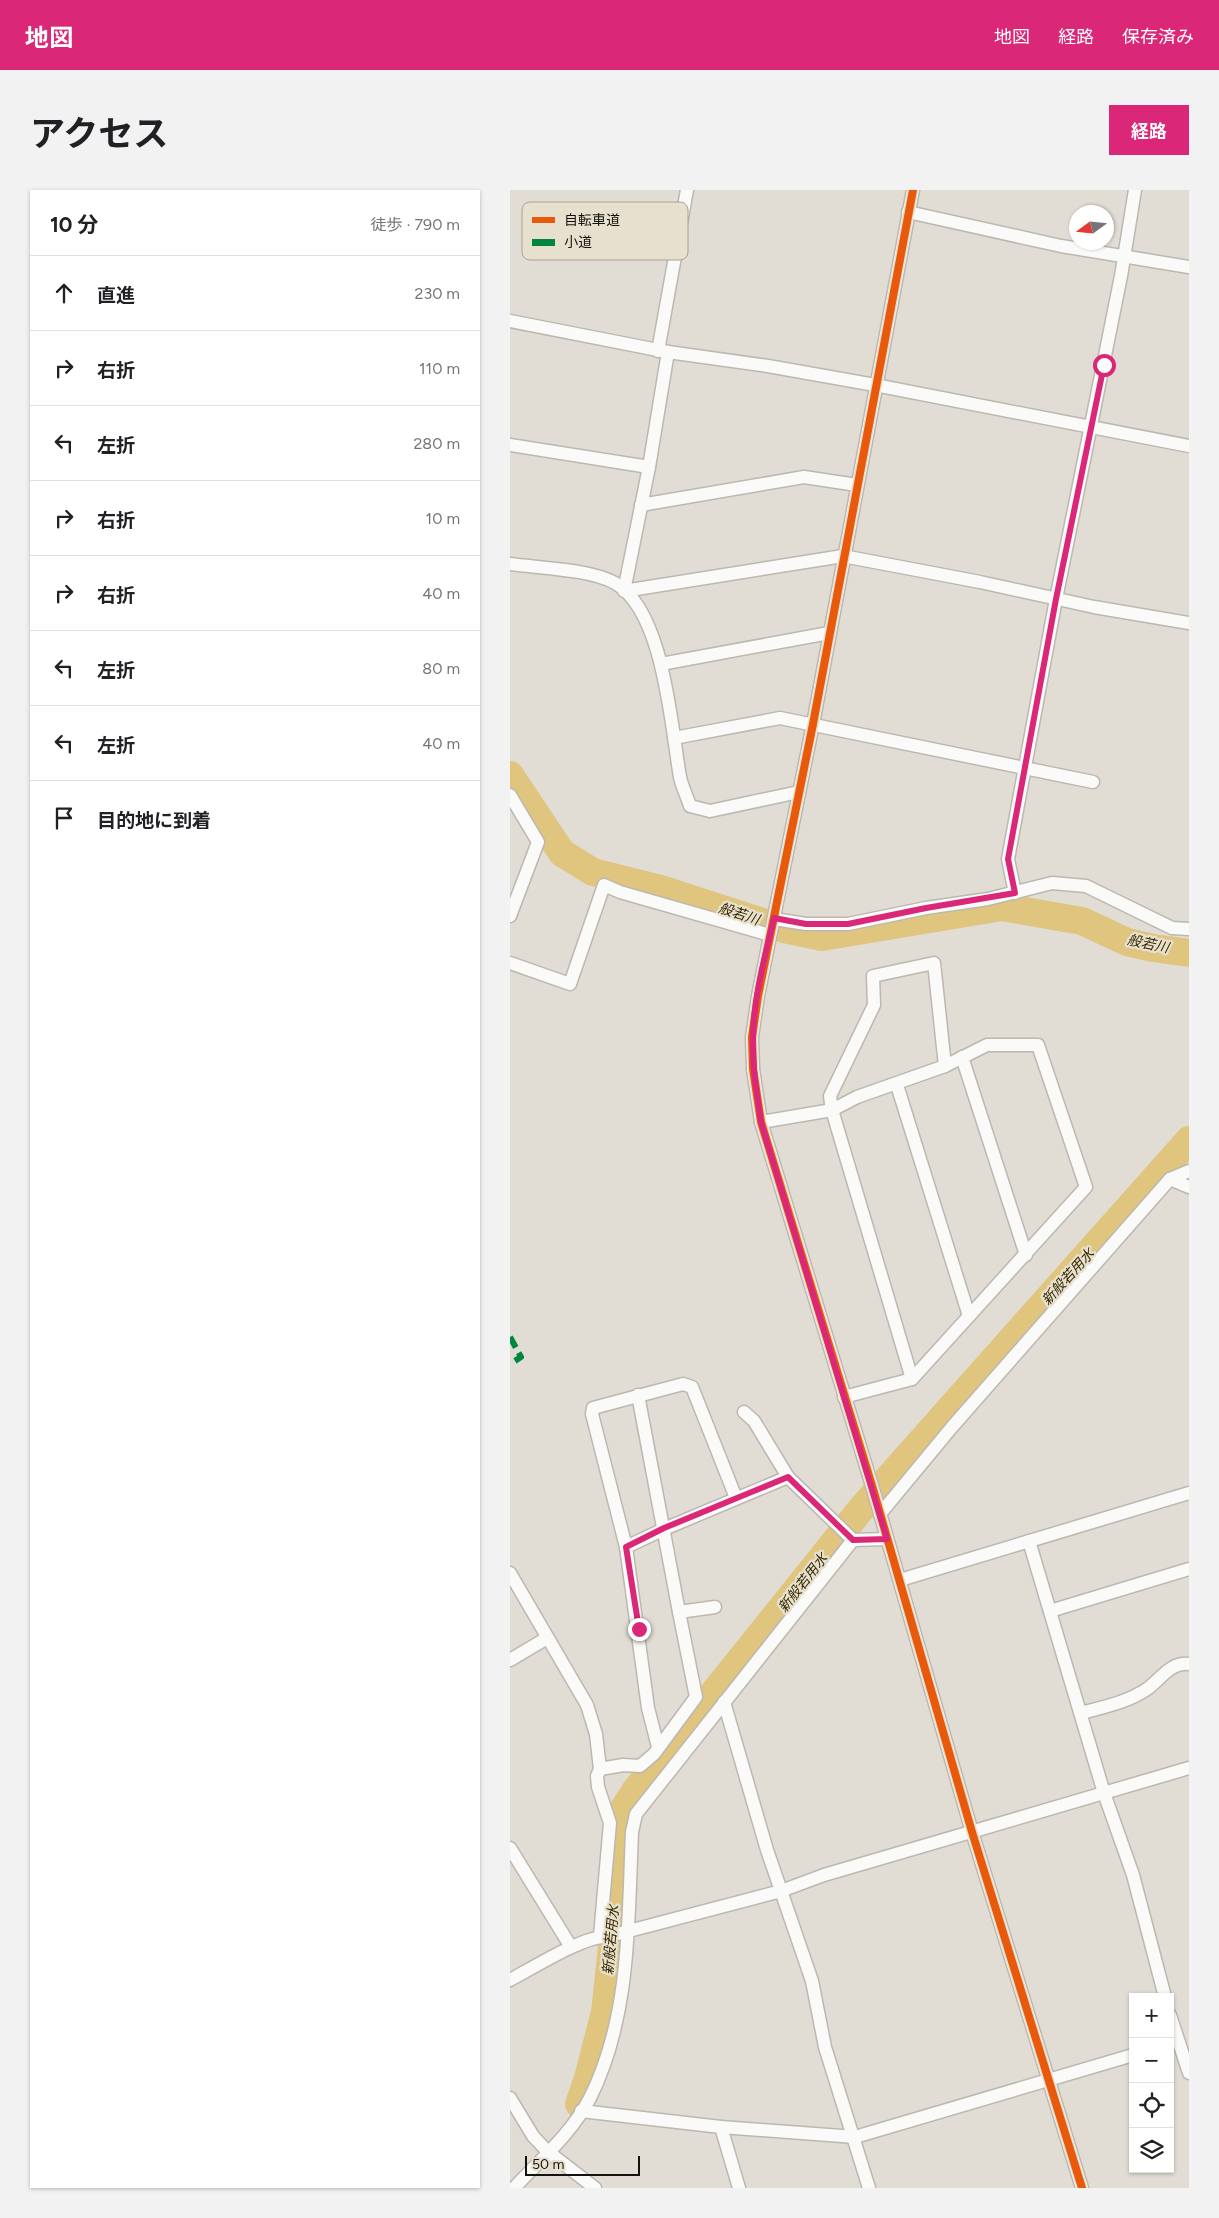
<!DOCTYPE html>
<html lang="ja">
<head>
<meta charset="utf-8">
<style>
	:root { --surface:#fff; --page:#f2f2f2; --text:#202124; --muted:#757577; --line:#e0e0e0; --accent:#db2777 }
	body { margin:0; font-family:Figtree,"Noto Sans JP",sans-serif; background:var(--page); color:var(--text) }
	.controls { position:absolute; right:15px; bottom:15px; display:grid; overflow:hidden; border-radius:0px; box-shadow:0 1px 4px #0004 }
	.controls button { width:45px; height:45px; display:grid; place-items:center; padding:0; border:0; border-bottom:1px solid var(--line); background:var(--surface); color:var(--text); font:25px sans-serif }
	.compass { position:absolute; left:559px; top:15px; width:45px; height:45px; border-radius:50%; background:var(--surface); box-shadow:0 1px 4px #0004; rotate:255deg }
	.scale { position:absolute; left:15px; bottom:12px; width:115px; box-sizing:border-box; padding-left:5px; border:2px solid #14120c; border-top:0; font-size:14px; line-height:18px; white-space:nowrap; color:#14120c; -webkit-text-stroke:4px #e7e0ce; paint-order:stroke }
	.stop { position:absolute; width:15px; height:15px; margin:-11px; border:4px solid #db2777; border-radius:50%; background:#fff }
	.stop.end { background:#db2777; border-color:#fff; box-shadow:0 1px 5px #0008 }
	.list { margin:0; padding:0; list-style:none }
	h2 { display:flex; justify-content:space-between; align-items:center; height:65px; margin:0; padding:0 20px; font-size:21px }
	h2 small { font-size:16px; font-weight:400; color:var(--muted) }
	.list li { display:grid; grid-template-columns:32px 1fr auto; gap:15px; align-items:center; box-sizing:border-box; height:75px; padding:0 20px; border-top:1px solid var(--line) }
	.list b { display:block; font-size:19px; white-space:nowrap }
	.list em { font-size:16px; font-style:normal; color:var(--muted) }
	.icon { flex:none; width:28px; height:28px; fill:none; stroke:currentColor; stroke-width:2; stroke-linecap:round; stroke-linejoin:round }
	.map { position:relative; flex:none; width:679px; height:1998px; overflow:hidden; border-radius:0px }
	header { display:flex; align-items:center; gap:30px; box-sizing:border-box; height:70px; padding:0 25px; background:var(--accent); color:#fff }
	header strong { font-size:24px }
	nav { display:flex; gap:28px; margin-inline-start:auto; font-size:18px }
	.intro { display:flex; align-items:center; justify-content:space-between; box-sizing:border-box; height:120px; padding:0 30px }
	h1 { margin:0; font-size:35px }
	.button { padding:12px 22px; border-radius:0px; background:var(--accent); color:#fff; font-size:18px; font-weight:700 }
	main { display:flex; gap:30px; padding:0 30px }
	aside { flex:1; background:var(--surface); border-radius:0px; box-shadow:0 1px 4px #0004 }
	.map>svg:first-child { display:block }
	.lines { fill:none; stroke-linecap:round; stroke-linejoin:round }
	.river { stroke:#e0c57f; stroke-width:28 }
	.minor-casing { stroke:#bcb8b1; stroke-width:15 }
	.minor { stroke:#fafaf9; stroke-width:12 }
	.quiet { stroke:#00873e; stroke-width:6; stroke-dasharray:12 6; stroke-linecap:butt }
	.cycleway-casing { stroke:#e7e0ce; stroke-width:11 }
	.cycleway { stroke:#e8590c; stroke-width:8 }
	.route { stroke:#db2777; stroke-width:6 }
	.labels { text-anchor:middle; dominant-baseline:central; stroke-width:4.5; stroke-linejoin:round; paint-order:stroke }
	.water-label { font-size:14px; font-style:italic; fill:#372900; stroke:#e7e0ce }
	.key { fill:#e7e0ce; stroke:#a8a294; stroke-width:1 }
	.key-label { font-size:14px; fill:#14120c }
</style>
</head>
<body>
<header>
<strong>地図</strong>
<nav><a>地図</a><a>経路</a><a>保存済み</a></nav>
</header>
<div class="intro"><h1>アクセス</h1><a class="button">経路</a></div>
<main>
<aside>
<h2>10 分<small>徒歩 · 790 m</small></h2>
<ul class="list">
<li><svg class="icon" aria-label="ahead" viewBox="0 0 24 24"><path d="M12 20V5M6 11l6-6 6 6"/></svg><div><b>直進</b></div><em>230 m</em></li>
<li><svg class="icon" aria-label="right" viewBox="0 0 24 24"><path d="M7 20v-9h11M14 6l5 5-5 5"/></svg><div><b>右折</b></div><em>110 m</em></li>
<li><svg class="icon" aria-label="left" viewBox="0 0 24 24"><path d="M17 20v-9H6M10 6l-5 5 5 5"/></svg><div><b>左折</b></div><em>280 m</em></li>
<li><svg class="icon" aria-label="right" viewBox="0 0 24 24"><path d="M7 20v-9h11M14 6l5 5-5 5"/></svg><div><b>右折</b></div><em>10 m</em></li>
<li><svg class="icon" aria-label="right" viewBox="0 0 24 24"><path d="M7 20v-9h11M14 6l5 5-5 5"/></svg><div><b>右折</b></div><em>40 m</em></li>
<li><svg class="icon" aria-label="left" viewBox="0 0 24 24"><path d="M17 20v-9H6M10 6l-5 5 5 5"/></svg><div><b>左折</b></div><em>80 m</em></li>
<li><svg class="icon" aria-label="left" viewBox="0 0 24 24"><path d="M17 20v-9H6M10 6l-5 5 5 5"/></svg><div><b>左折</b></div><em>40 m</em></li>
<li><svg class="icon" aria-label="arrive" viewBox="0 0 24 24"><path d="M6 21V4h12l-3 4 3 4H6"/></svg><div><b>目的地に到着</b></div></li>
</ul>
</aside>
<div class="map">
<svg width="679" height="1998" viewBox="0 0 679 1998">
	<rect width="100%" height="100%" fill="#e1ddd4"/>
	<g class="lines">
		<!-- river -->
		<g class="river">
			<polyline points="0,585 52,663 83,682 151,699 274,739 312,747 492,717 572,731 617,752 643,758 679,763"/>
			<polyline points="69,1914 78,1888 95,1822 105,1729 111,1623 125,1601 351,1319 679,950"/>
		</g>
		<!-- minor casing -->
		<g class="minor-casing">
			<g id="minor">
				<polyline points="403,0 303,534 248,806 242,847 243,879 251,932 363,1299 462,1642 572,1998"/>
				<polyline points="398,22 551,56 679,77"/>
				<polyline points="0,131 158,162 258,176 365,195 679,256"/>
				<polyline points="148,161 177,0"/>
				<polyline points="158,162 139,277 114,401 333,366 470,392 584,417 679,433"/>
				<polyline points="0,255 139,277"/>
				<polyline points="131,315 294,287 347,295"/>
				<path d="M0 374C29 378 80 379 105 393 154 421 161 536 170 587 172 597 177 606 180 616L200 621 289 602"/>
				<polyline points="151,474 319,443"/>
				<polyline points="164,548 270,528 583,592"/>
				<polyline points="0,605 28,652 0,726"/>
				<polyline points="505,703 498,669 546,409 611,86 625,0"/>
				<polyline points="264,729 296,734 338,734 416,718 478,709 542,693 576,696 662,738 679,739"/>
				<polyline points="0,773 60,794 94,695 110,702 260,745"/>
				<polyline points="452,867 516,1065"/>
				<polyline points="387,895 459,1126"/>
				<polyline points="251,932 322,920 347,907 435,876 477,855 528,855 576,997 402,1189 334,1207"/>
				<polyline points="660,989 679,997"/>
				<polyline points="402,1189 322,920 320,906 364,815 363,786 424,773 435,876"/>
				<polyline points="128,1205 169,1422"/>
				<polyline points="234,1222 244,1231 278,1287 343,1350"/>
				<polyline points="370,1324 442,1237 660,989 679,981"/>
				<polyline points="519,1351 594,1603 623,1685 655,1807"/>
				<polyline points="116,1357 154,1339 278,1287"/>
				<polyline points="0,1383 77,1515 86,1544 90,1579 113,1575 130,1576 144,1564 186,1507 169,1422 205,1417"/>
				<polyline points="390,1390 679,1303"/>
				<polyline points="540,1421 679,1379"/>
				<polyline points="0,1470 37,1448"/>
				<polyline points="214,1512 257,1660 302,1791 315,1857 359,1998"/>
				<path d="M571 1523C594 1517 618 1512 637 1499 651 1489 660 1472 679 1474"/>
				<polyline points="148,1557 138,1518 116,1357 82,1224 83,1218 173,1194 182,1197 226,1308"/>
				<polyline points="0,1658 61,1757"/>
				<polyline points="90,1746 100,1633 88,1597 87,1586 90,1579"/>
				<path d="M0 1790C21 1779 75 1745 96 1747L271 1701 314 1685 679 1578"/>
				<polyline points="660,1825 679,1883"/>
				<polyline points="0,1908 23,1946 37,1961 85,1998"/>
				<polyline points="71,1921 211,1937 345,1947 623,1865"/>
				<polyline points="211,1937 229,1998"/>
				<path d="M4 1998C30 1970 62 1943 80 1908 121 1826 118 1731 122 1642L126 1624 343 1350 377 1349"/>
			</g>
		</g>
		<!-- minor -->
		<use href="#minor" class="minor"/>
		<!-- quiet -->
		<polyline class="quiet" points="0,1147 11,1167 0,1174"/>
		<!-- cycleway casing -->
		<g class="cycleway-casing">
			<polyline id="cycleway" points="403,0 303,534 248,806 242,847 243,879 251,932 363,1299 462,1642 572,1998"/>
		</g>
		<!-- cycleway -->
		<use href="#cycleway" class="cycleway"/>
	</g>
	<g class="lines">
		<!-- route -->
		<path class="route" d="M129 1439 116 1357 154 1338 278 1287 343 1350 377 1349 251 932C247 904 242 877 243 849 243 809 255 767 264 728L296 734H338L416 718 505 703 498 669 546 409 594 175"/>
	</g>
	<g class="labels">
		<!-- water labels -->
		<g class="water-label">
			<text transform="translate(229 724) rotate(18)">般若川</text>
			<text transform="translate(638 754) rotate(12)">般若川</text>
			<text transform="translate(558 1087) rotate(-48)">新般若用水</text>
			<text transform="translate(293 1393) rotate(-52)">新般若用水</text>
			<text transform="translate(101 1750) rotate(-85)">新般若用水</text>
		</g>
	</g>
	<!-- legend -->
	<rect x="12" y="12" width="166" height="58" rx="8" class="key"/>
	<rect x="22" y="27" width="23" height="6" fill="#e8590c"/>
	<rect x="22" y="49" width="23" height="7" fill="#00873e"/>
	<g class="key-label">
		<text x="54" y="35">自転車道</text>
		<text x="54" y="57">小道</text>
	</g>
</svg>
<div class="controls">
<button>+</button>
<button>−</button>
<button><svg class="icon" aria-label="locate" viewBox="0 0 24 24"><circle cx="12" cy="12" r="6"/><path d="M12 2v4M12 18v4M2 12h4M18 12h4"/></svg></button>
<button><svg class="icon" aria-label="layers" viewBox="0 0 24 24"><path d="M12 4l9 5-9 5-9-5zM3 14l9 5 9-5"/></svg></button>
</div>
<svg class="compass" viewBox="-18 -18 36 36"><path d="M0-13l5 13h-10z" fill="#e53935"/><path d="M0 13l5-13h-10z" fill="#757577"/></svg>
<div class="scale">50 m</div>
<div class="stop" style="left:594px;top:175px"></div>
<div class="stop end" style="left:129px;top:1439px"></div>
</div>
</main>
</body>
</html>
